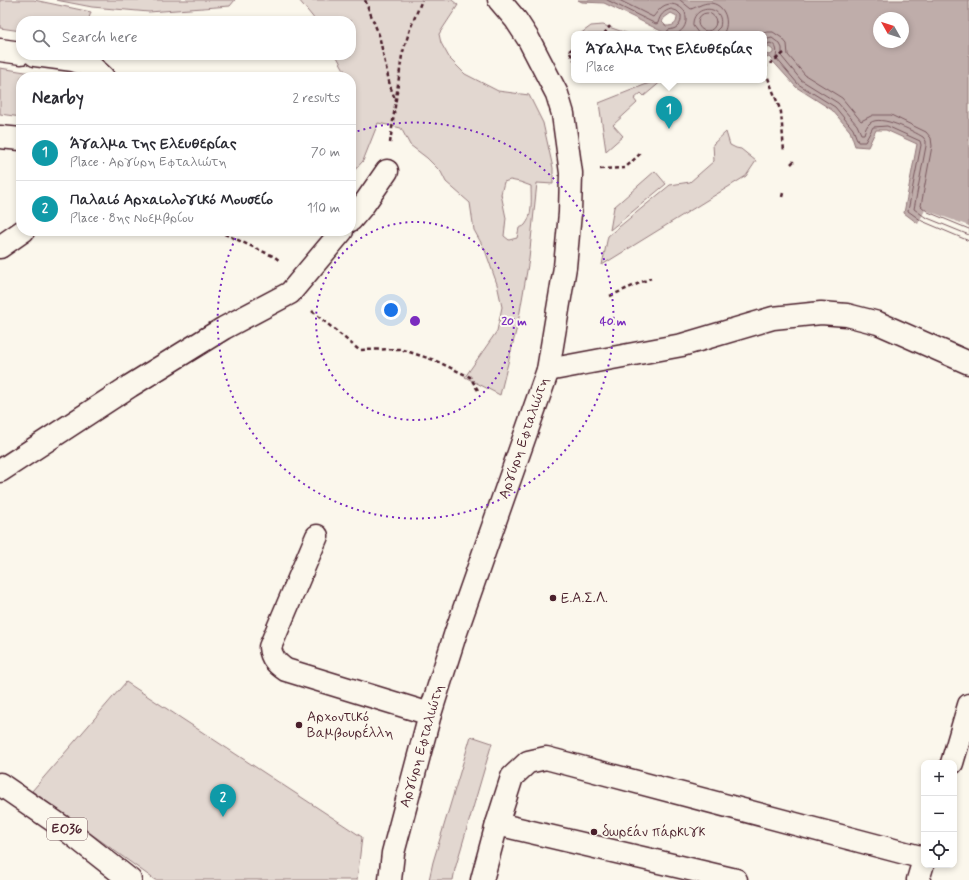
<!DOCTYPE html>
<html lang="en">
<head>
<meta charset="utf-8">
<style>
	:root { --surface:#fff; --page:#f7f7f7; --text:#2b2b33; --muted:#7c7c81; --line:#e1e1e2; --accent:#4a1f2b }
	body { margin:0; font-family:Mynerve,sans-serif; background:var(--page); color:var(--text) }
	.controls { position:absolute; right:12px; bottom:12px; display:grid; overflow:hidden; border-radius:8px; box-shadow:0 2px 6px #0003 }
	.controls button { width:36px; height:36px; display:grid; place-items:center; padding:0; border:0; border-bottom:1px solid var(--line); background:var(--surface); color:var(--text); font:20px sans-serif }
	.compass { position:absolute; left:873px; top:12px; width:36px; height:36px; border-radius:50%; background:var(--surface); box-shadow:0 2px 6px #0003; rotate:309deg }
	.you { position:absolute; left:391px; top:310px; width:14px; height:14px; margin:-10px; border:3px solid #fff; border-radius:50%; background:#1a73e8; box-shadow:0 0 0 6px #1a73e833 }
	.badge { display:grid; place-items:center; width:26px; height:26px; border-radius:50%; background:var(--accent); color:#fff; font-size:13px; font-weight:700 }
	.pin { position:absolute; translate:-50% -33px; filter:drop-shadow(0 1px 2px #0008) }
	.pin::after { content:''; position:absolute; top:21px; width:14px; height:12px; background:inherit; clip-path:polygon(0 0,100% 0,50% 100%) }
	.popup { position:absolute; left:571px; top:31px; width:196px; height:52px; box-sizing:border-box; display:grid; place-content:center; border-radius:8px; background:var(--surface); filter:drop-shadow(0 1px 3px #0005); font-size:13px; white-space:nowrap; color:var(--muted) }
	.popup b { font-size:15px; color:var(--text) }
	.popup::after { content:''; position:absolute; left:50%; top:100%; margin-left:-8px; border:8px solid transparent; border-top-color:var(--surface) }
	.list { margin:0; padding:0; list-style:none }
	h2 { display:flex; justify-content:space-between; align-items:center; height:52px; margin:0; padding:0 16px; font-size:17px }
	h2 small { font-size:13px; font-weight:400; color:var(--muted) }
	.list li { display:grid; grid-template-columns:26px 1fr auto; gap:12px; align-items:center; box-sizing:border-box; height:56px; padding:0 16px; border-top:1px solid var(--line) }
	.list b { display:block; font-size:15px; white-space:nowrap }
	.list p { margin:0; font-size:13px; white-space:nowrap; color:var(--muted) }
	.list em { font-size:13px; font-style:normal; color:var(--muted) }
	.icon { flex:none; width:22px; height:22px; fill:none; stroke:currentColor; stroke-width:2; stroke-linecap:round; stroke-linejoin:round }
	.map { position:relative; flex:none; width:969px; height:880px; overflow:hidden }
	.search { position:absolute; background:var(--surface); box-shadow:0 2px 6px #0003; left:16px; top:16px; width:340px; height:44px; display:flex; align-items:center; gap:10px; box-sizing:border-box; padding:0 14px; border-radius:16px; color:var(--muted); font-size:15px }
	.panel { position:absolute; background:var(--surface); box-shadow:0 2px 6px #0003; left:16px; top:72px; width:340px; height:164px; border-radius:16px }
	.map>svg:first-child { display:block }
	.green { fill:#e2d7d0; stroke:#967b7e; fill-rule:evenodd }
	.water { fill:#bfadaa; stroke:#907477; fill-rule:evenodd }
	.pier { fill:#fbf7ec }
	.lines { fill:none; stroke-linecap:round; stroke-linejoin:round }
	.shore { stroke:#79585e; stroke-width:1 }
	.minor-casing { stroke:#4a1f2b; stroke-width:25 }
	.major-casing { stroke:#4a1f2b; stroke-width:25 }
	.path { stroke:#4a1f2b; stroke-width:2.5; stroke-dasharray:4 3; stroke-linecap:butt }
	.minor { stroke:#fbf7ec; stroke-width:22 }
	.major { stroke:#fbf7ec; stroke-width:22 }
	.ring { fill:none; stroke:#7b2cbf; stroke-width:2; stroke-dasharray:2 4 }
	.poi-dot { fill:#4a1f2b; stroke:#fbf7ec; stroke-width:1.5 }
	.labels { text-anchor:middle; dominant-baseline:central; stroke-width:4; stroke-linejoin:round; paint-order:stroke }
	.shield { fill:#fbf7ec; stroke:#7f6065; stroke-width:1 }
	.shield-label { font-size:13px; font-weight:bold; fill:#4a1f2b }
	.street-label { font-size:14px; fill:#4a1f2b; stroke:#fbf7ec }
	.poi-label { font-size:14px; fill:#4a1f2b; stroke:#fbf7ec; text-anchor:start }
	.centre { fill:#7b2cbf; stroke:#fbf7ec; stroke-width:2 }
	.ring-label { font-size:12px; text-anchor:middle; font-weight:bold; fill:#7b2cbf; stroke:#fbf7ec; stroke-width:4; stroke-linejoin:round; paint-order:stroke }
</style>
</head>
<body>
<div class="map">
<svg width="969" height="880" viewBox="0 0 969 880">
	<rect width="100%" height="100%" fill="#fbf7ec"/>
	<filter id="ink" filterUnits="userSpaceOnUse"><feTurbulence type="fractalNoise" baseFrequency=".025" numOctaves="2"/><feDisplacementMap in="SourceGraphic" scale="8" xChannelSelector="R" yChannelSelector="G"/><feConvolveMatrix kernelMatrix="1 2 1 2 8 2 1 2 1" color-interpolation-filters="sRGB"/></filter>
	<g filter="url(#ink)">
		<!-- green -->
		<g class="green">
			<polygon points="0,0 34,0 91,12 88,21 21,21 21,31 0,28"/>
			<polygon points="56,0 235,0 230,6 149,12 92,7"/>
			<path d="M299 0H452L458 5 439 34 441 43 450 59 465 74 498 91 529 95 543 123 553 168V184L537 183 529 259 518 323 500 395 465 377 497 331 502 307 497 284 485 250 474 230 470 203 446 182 441 172 427 158 410 145 401 128 378 123 363 161 351 174V77H348L336 55H351V21H316ZM510 180 520 182 531 186C531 198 533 216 525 225 523 227 521 227 519 228L517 238 509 240 504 236 506 218 501 194 504 182Z"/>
			<polygon points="603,25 626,33 630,34 580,34 591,26"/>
			<polygon points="0,68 57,77 21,77 21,117 0,114"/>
			<polygon points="657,80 663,80 644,96 641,93 634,99 637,103 613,125 623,136 606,151 599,103"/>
			<polygon points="726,132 730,145 736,148 741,149 756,161 746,176 602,265 608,236 670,185 690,182 714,161 713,144"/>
			<polygon points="655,171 666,184 610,230 614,207"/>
			<polygon points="126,682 362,837 357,880 155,880 32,791"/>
			<polygon points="471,736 492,743 455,869 453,880 429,880 433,862"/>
		</g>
		<!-- water -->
		<path class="water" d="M578 0H969V245L920 225 904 213 917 144 886 130H876L868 147 855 146 850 131 832 110 796 87 769 57 764 59V54L770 55 773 53V50L769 47 764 50V34L665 33 633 17 604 3 582 2ZM671 13 677 16C677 24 674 26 666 26L662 22 664 18ZM879 18H903V42H879Z"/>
		<!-- pier -->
		<polygon class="pier" points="925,210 969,226 969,247 919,227 905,216 918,224"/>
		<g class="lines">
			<!-- shore -->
			<g class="shore">
				<path d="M607 0 656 24 658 23C660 15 664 11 671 9L677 11 681 15C682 25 677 29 668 30L667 34"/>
				<path d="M619 0 653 17C656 14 658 10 662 7 670 1 680 5 685 12 688 22 685 30 676 34"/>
				<path d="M680 0 691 9C697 7 703 3 709 3 725 3 731 23 723 34"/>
				<circle cx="707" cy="22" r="9"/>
				<path d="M699 34 693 26C691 4 726 3 720 27L713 34"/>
				<polyline points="762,34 767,32 773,32 782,38 787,44 788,55 805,75 842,98 861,121 873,115 891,115 926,132 931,138 932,146 921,206 928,212 969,229"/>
				<path d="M764 40 772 38 780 44 782 48V57L801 80 838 103 857 125 861 134H864C865 130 867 125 870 123 881 114 913 131 923 137L926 141V146L914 209 925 217 969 235"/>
				<path d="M764 46 770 43C778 46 777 51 776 58L798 84 835 107 853 129 858 142H865L873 127 887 126 920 141 921 145 908 211 922 221 969 241"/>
			</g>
			<!-- minor casing -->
			<g class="minor-casing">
				<g id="minor">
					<polyline points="0,50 21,53"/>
					<polyline points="35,55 73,60 91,66 103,77"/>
					<polyline points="0,137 21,139"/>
					<polyline points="351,220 362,207 387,171"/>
					<polyline points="0,247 23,231"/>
					<polyline points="548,370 682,345 773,318 821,313 847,315 878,323 969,363"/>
					<polyline points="0,471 130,386 224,328 290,293 342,231"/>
					<path d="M317 536 270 647C271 658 277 664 286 670L430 714"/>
					<polyline points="952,763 969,705"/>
					<polyline points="497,824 736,880"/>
					<polyline points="390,880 393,853 430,714 455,635 548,370 565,267 570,213 571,173 563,114 557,94 529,40 516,20 499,0"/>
					<polyline points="482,880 497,824 512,777 528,762 546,758 924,858"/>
					<polyline points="918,880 924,860"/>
				</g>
			</g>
			<!-- major casing -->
			<g class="major-casing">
				<polyline id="major" points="0,784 64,828 130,880"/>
			</g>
			<!-- path -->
			<g class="path">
				<polyline points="365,0 379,35 390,86 395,99"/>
				<polyline points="604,34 610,26"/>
				<polyline points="569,51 574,48"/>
				<polyline points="570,53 574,60"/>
				<polyline points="764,68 784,53"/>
				<polyline points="764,72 768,78 781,112 784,152"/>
				<polyline points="390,143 402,55 410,29 422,0"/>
				<polyline points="791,164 794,161"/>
				<polyline points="600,169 625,168 642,152"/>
				<polyline points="782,197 783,193"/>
				<polyline points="218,231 275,257 280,261"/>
				<polyline points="610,296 651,278"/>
				<polyline points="312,311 359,350 400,349 434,360 470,377 479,392"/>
			</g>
			<!-- minor -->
			<use href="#minor" class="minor"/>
			<!-- major -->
			<use href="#major" class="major"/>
		</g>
	</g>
	<!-- distance rings -->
	<g class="ring">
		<circle cx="415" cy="321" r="99"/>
		<path d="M352 133A198 198 0 1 1 239 231"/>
	</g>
	<!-- markers -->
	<g class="poi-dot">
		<circle cx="553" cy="598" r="4"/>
		<circle cx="299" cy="725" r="4"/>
		<circle cx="594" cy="832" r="4"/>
	</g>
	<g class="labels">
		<!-- shield labels -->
		<rect class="shield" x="47" y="818" width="40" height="22" rx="3"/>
		<g class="shield-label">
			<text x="67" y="829">ΕΟ36</text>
		</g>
		<!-- street labels -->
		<g class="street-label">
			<text transform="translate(524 438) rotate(-71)">Αργύρη Εφταλιώτη</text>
			<text transform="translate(422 746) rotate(-74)">Αργύρη Εφταλιώτη</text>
		</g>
		<!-- poi labels -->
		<g class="poi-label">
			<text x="561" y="598">Ε.Α.Σ.Λ.</text>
			<text x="307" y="717">Αρχοντικό<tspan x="307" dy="16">Βαμβουρέλλη</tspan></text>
			<text x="602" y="832">δωρεάν πάρκιγκ</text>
		</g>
	</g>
	<circle cx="415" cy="321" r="6" class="centre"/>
	<g class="ring-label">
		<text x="514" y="325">20 m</text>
		<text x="613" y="325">40 m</text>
	</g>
</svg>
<div class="controls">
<button>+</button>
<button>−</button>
<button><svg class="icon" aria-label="locate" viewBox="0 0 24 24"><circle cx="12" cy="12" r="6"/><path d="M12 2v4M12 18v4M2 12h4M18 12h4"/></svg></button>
</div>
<svg class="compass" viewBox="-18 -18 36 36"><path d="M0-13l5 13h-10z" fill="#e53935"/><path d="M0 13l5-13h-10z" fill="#7c7c81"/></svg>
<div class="you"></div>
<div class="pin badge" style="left:669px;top:129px;background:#0f9aa8">1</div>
<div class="popup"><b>Άγαλμα της Ελευθερίας</b>Place</div>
<div class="pin badge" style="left:223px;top:817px;background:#0f9aa8">2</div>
<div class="search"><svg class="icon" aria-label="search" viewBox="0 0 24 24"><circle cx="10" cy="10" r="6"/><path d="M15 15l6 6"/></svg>Search here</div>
<section class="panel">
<h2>Nearby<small>2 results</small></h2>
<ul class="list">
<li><span class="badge" style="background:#0f9aa8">1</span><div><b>Άγαλμα της Ελευθερίας</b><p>Place · Αργύρη Εφταλιώτη</p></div><em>70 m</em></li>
<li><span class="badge" style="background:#0f9aa8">2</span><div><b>Παλαιό Αρχαιολογικό Μουσείο</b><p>Place · 8ης Νοεμβρίου</p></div><em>110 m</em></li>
</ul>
</section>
</div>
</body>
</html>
